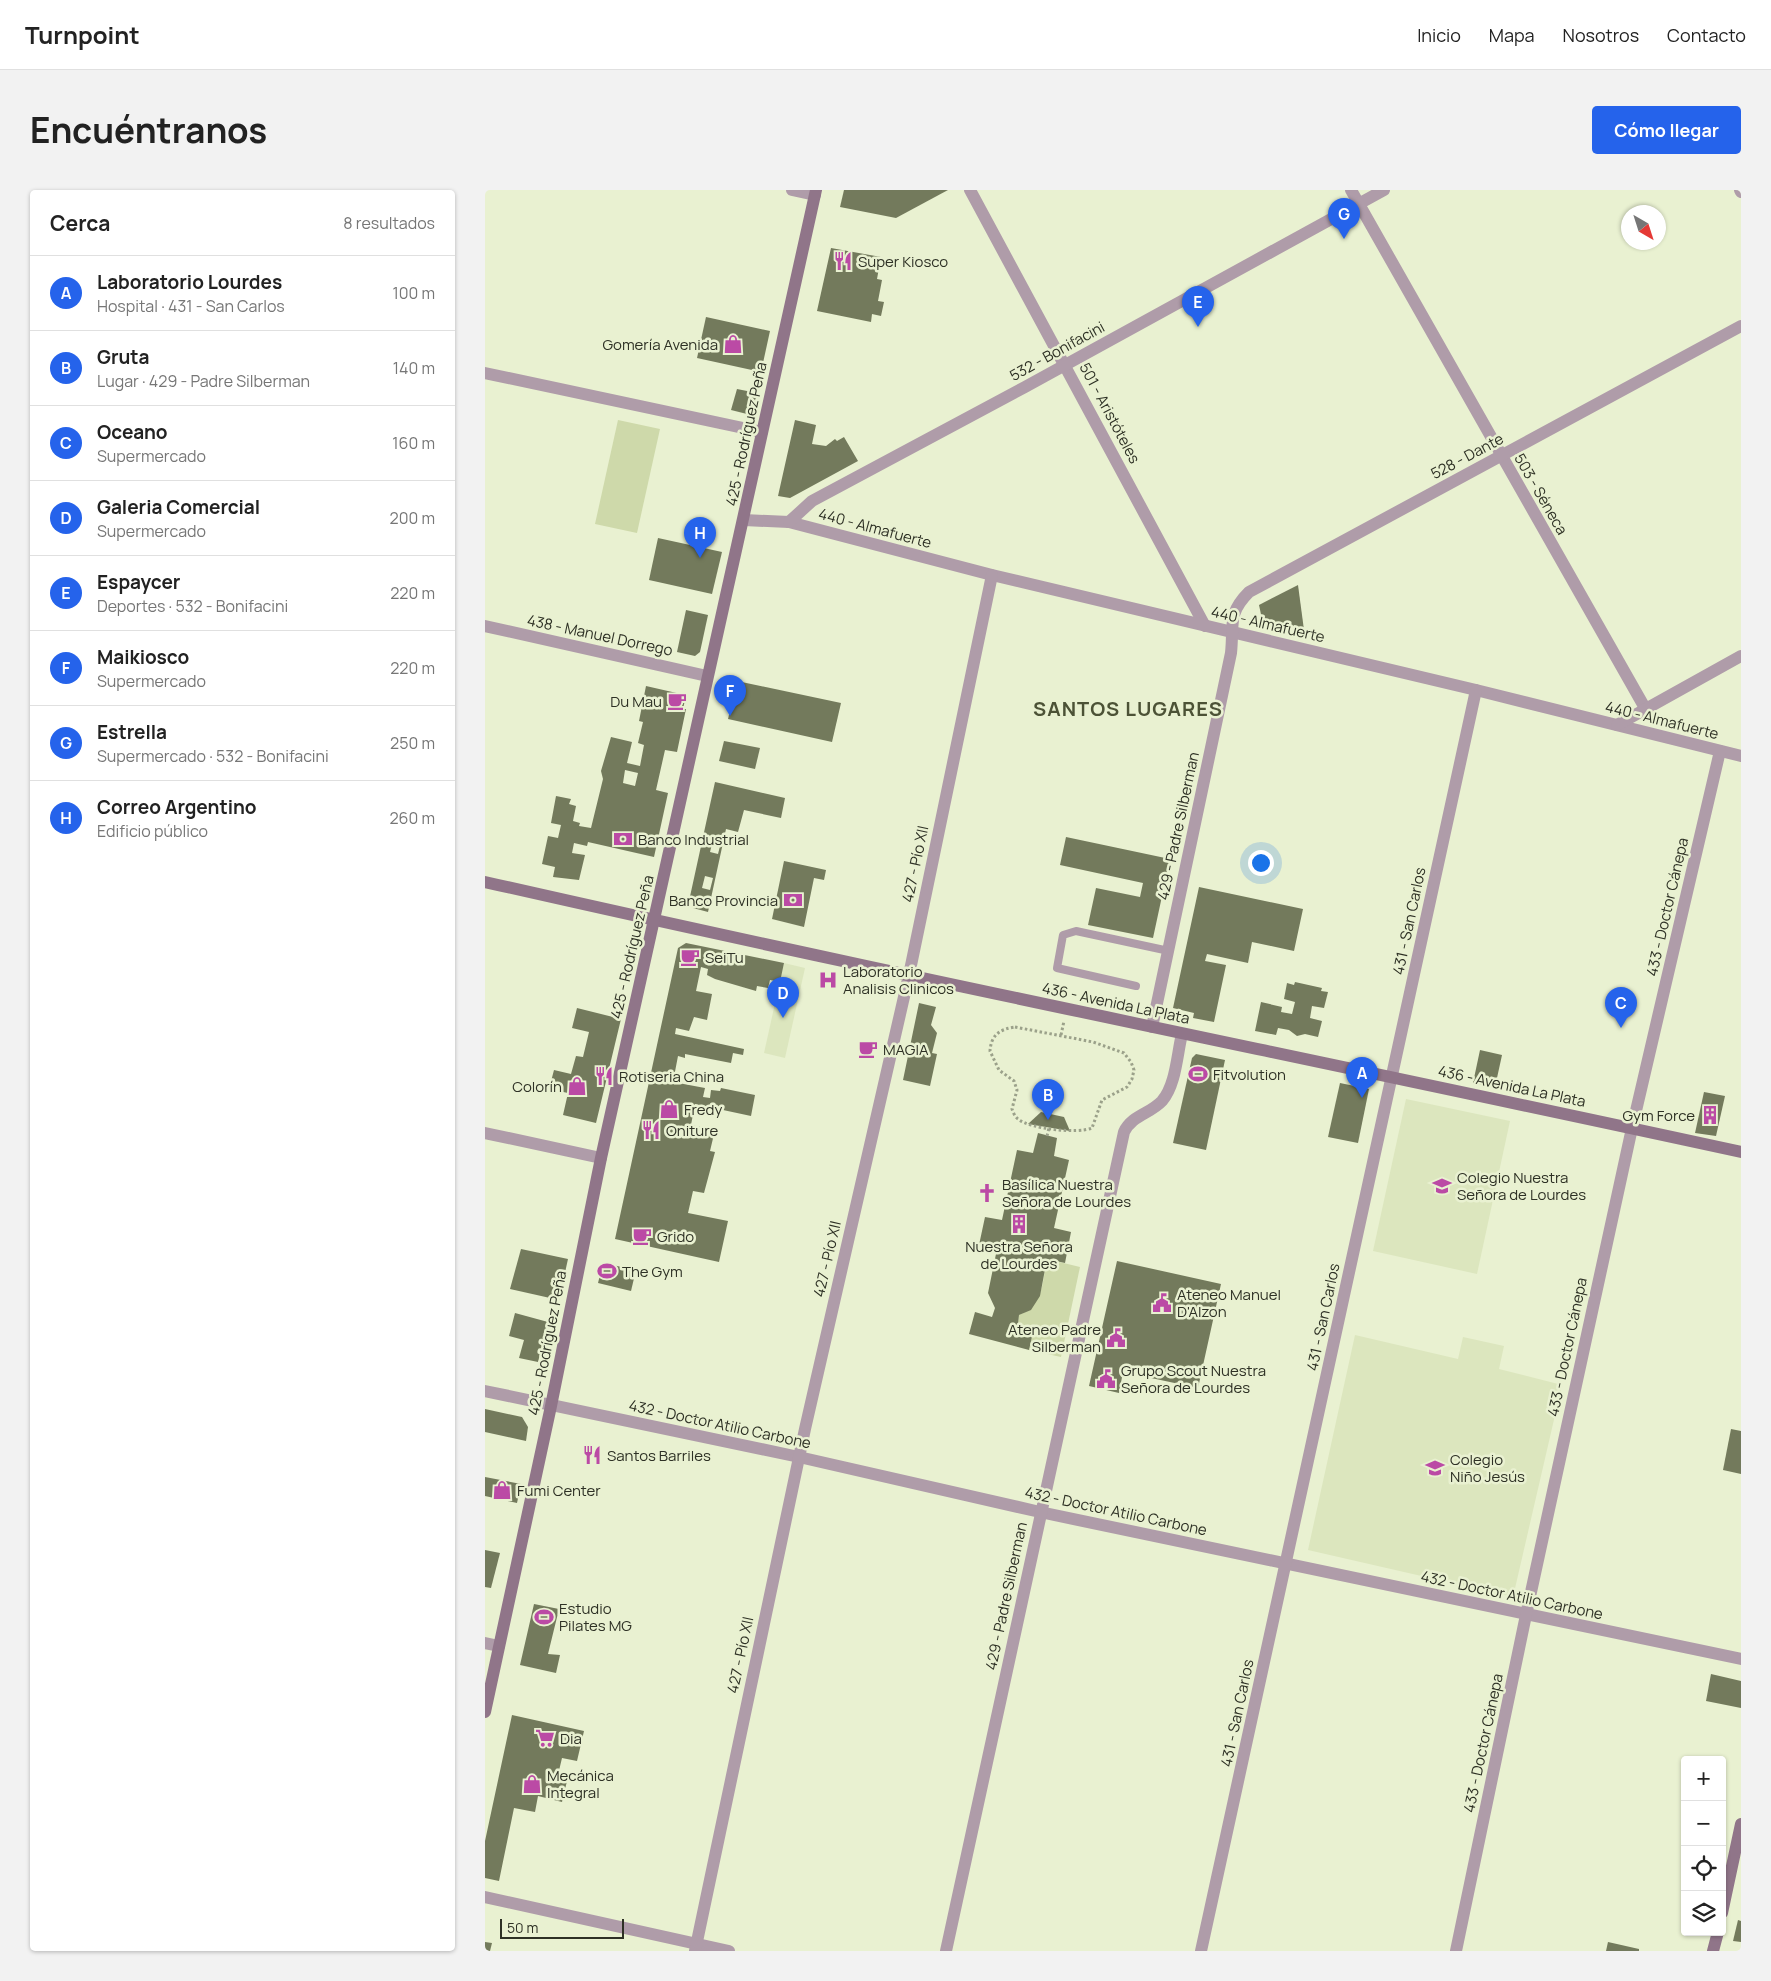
<!DOCTYPE html>
<html lang="es">
<head>
<meta charset="utf-8">
<style>
	:root { --surface:#fff; --page:#f2f2f2; --text:#222; --muted:#767676; --line:#e0e0e0; --accent:#2563eb }
	body { margin:0; font-family:Manrope,sans-serif; background:var(--page); color:var(--text) }
	.controls { position:absolute; right:15px; bottom:15px; display:grid; overflow:hidden; border-radius:5px; box-shadow:0 1px 4px #0004 }
	.controls button { width:45px; height:45px; display:grid; place-items:center; padding:0; border:0; border-bottom:1px solid var(--line); background:var(--surface); color:var(--text); font:25px sans-serif }
	.compass { position:absolute; left:1136px; top:15px; width:45px; height:45px; border-radius:50%; background:var(--surface); box-shadow:0 1px 4px #0004; rotate:141deg }
	.scale { position:absolute; left:15px; bottom:12px; width:124px; box-sizing:border-box; padding-left:5px; border:2px solid #2e3125; border-top:0; font-size:14px; line-height:18px; white-space:nowrap; color:#2e3125; -webkit-text-stroke:4px #e9f1d1; paint-order:stroke }
	.you { position:absolute; left:775px; top:672px; width:18px; height:18px; margin:-12px; border:4px solid #fff; border-radius:50%; background:#1a73e8; box-shadow:0 0 0 8px #1a73e833 }
	.badge { display:grid; place-items:center; width:32px; height:32px; border-radius:50%; background:var(--accent); color:#fff; font-size:16px; font-weight:700 }
	.pin { position:absolute; translate:-50% -41px; filter:drop-shadow(0 1px 2px #0008) }
	.pin::after { content:''; position:absolute; top:26px; width:18px; height:15px; background:inherit; clip-path:polygon(0 0,100% 0,50% 100%) }
	.list { margin:0; padding:0; list-style:none }
	h2 { display:flex; justify-content:space-between; align-items:center; height:65px; margin:0; padding:0 20px; font-size:21px }
	h2 small { font-size:16px; font-weight:400; color:var(--muted) }
	.list li { display:grid; grid-template-columns:32px 1fr auto; gap:15px; align-items:center; box-sizing:border-box; height:75px; padding:0 20px; border-top:1px solid var(--line) }
	.list b { display:block; font-size:19px; white-space:nowrap }
	.list p { margin:0; font-size:16px; white-space:nowrap; color:var(--muted) }
	.list em { font-size:16px; font-style:normal; color:var(--muted) }
	.icon { flex:none; width:28px; height:28px; fill:none; stroke:currentColor; stroke-width:2; stroke-linecap:round; stroke-linejoin:round }
	.map { position:relative; flex:none; width:1256px; height:1761px; overflow:hidden; border-radius:5px }
	header { display:flex; align-items:center; gap:30px; box-sizing:border-box; height:70px; padding:0 25px; background:var(--surface); border-bottom:1px solid var(--line) }
	header strong { font-size:24px }
	nav { display:flex; gap:28px; margin-inline-start:auto; font-size:18px }
	.intro { display:flex; align-items:center; justify-content:space-between; box-sizing:border-box; height:120px; padding:0 30px }
	h1 { margin:0; font-size:35px }
	.button { padding:12px 22px; border-radius:5px; background:var(--accent); color:#fff; font-size:18px; font-weight:700 }
	main { display:flex; gap:30px; padding:0 30px }
	aside { flex:1; background:var(--surface); border-radius:5px; box-shadow:0 1px 4px #0004 }
	.map>svg:first-child { display:block }
	.built { fill:#dce6be }
	.green { fill:#ced9aa }
	.building { fill:#737a5c; fill-rule:evenodd }
	.lines { fill:none; stroke-linecap:round; stroke-linejoin:round }
	.path { stroke:#9ba18a; stroke-width:3; stroke-dasharray:2.5 2.5; stroke-linecap:butt }
	.lane { stroke:#af9ca9; stroke-width:8 }
	.street { stroke:#af9ca9; stroke-width:12 }
	.secondary { stroke:#907589; stroke-width:12 }
	.labels { text-anchor:middle; dominant-baseline:central; stroke-width:5; stroke-linejoin:round; paint-order:stroke }
	.poi-label { font-size:15px; fill:#2e3125; stroke:#e9f1d1; text-anchor:start }
	.street-label { font-size:15px; fill:#2e3125; stroke:#e9f1d1 }
	.district-label { font-size:20px; font-weight:bold; letter-spacing:1px; fill:#4c5236; stroke:#e9f1d1 }
</style>
</head>
<body>
<header>
<strong>Turnpoint</strong>
<nav><a>Inicio</a><a>Mapa</a><a>Nosotros</a><a>Contacto</a></nav>
</header>
<div class="intro"><h1>Encuéntranos</h1><a class="button">Cómo llegar</a></div>
<main>
<aside>
<h2>Cerca<small>8 resultados</small></h2>
<ul class="list">
<li><span class="badge">A</span><div><b>Laboratorio Lourdes</b><p>Hospital · 431 - San Carlos</p></div><em>100 m</em></li>
<li><span class="badge">B</span><div><b>Gruta</b><p>Lugar · 429 - Padre Silberman</p></div><em>140 m</em></li>
<li><span class="badge">C</span><div><b>Oceano</b><p>Supermercado</p></div><em>160 m</em></li>
<li><span class="badge">D</span><div><b>Galeria Comercial</b><p>Supermercado</p></div><em>200 m</em></li>
<li><span class="badge">E</span><div><b>Espaycer</b><p>Deportes · 532 - Bonifacini</p></div><em>220 m</em></li>
<li><span class="badge">F</span><div><b>Maikiosco</b><p>Supermercado</p></div><em>220 m</em></li>
<li><span class="badge">G</span><div><b>Estrella</b><p>Supermercado · 532 - Bonifacini</p></div><em>250 m</em></li>
<li><span class="badge">H</span><div><b>Correo Argentino</b><p>Edificio público</p></div><em>260 m</em></li>
</ul>
</aside>
<div class="map">
<svg width="1256" height="1761" viewBox="0 0 1256 1761">
	<rect width="100%" height="100%" fill="#e9f1d1"/>
	<!-- built -->
	<g class="built">
		<polygon points="299,773 320,778 300,868 279,863"/>
		<polygon points="921,909 1025,931 992,1084 888,1061"/>
		<polygon points="870,1145 973,1169 978,1147 1019,1156 1014,1179 1077,1195 1028,1407 823,1360"/>
	</g>
	<!-- green -->
	<g class="green">
		<polygon points="133,230 175,239 152,343 110,334"/>
		<path d="M562 1069 595 1077 576 1167 544 1160 549 1138 533 1134 534 1125C559 1114 557 1093 562 1069Z"/>
	</g>
	<!-- building -->
	<g class="building">
		<polygon points="359,0 463,0 411,28 355,17"/>
		<polygon points="346,58 396,67 392,89 397,90 393,111 399,112 396,126 387,124 386,132 332,121"/>
		<polygon points="221,127 285,141 276,182 212,168"/>
		<polygon points="252,199 272,203 268,221 262,224 246,220"/>
		<polygon points="310,230 331,235 327,254 341,256 350,249 352,251 359,247 373,271 305,308 293,306"/>
		<polygon points="173,348 237,362 227,404 164,390"/>
		<polygon points="813,395 819,440 777,429 774,415"/>
		<polygon points="201,420 223,425 215,462 210,466 192,462"/>
		<polygon points="252,491 356,513 347,552 243,529"/>
		<path d="M161 496 196 504 200 510 198 519H201L192 562 180 560 171 600 183 603 169 667 103 652 102 656 89 653 87 663 100 665 94 690 68 687 70 677 57 674 63 646 73 648 76 635 66 633 71 606 86 609 84 614 91 616 88 631 95 633 94 636 106 638 118 589 116 581 126 547 147 552 142 573 155 576 159 555 153 553 158 532 154 531ZM140 580 153 583 150 596 138 593Z"/>
		<polygon points="239,551 275,558 270,579 234,571"/>
		<path d="M230 592 300 608 296 628 259 620 253 642 241 639 223 722 208 718 204 711ZM228 650 236 652 233 664 225 662ZM220 686 228 688 225 700 217 698Z"/>
		<polygon points="581,647 685,669 668,748 603,735 611,698 655,707 658,693 575,675"/>
		<polygon points="299,671 341,680 339,690 329,688 319,737 287,729"/>
		<polygon points="714,697 818,719 809,761 767,752 763,773 722,764 720,771 741,775 729,832 708,828 709,823 688,818"/>
		<polygon points="201,753 299,773 295,792 285,790 283,798 272,796 271,801 230,789 222,785 223,779 216,777 211,801 227,804 222,830 209,827 204,841 191,838 190,844 259,859 258,865 248,863 246,873 200,864 200,868 193,866 188,892 220,898 218,907 225,908 226,900 235,901 236,898 270,905 266,926 210,914 206,935 230,940 225,961 230,962 219,1003 208,1001 203,1023 243,1031 234,1072 130,1049 193,758"/>
		<polygon points="810,792 837,798 836,801 843,802 839,818 827,816 825,828 837,831 833,847 820,844 812,846 804,840 793,838 791,845 770,841 776,812 797,817 796,822 807,824 810,812 799,809 802,793 809,795"/>
		<polygon points="434,813 451,817 446,835 452,843 447,863 452,864 445,896 418,890"/>
		<polygon points="92,818 136,829 111,933 78,925 83,903 64,899 69,880 86,884 91,866 98,867 104,842 87,838"/>
		<polygon points="995,860 1017,865 1010,897 988,893"/>
		<polygon points="711,864 740,870 721,960 688,953 707,868"/>
		<polygon points="855,893 884,899 873,953 843,947"/>
		<polygon points="1219,902 1240,906 1231,946 1210,943"/>
		<polygon points="556,922 579,927 585,941 543,934"/>
		<polygon points="553,943 572,948 569,966 584,970 569,1038 586,1042 580,1073 562,1069 555,1106 546,1120 534,1125 533,1134 549,1138 544,1160 484,1144 490,1122 507,1127 510,1118 503,1103 512,1059 494,1055 500,1027 517,1030 532,960 548,963"/>
		<polygon points="36,1059 83,1069 74,1110 25,1099"/>
		<polygon points="632,1071 736,1094 713,1198 638,1182 634,1203 604,1196"/>
		<polygon points="118,1073 151,1080 146,1101 113,1093"/>
		<polygon points="30,1123 63,1132 53,1172 34,1168 39,1150 24,1146"/>
		<polygon points="0,1219 37,1227 43,1237 41,1251 0,1242"/>
		<polygon points="1246,1239 1256,1241 1256,1284 1238,1280"/>
		<polygon points="0,1287 36,1294 32,1313 0,1306"/>
		<polygon points="0,1360 15,1363 6,1398 0,1397"/>
		<polygon points="49,1414 74,1419 63,1464 75,1465 71,1483 35,1475"/>
		<polygon points="1226,1484 1256,1491 1256,1518 1221,1511"/>
		<polygon points="27,1525 99,1541 92,1571 77,1568 72,1589 82,1591 77,1612 53,1606 50,1622 29,1618 14,1691 0,1688 0,1651"/>
		<polygon points="1253,1730 1256,1731 1256,1752 1248,1751"/>
		<polygon points="0,1752 7,1753 5,1761 0,1761"/>
		<polygon points="1123,1752 1154,1759 1154,1761 1121,1761"/>
	</g>
	<g class="lines">
		<!-- path -->
		<g class="path">
			<path d="M530 837 608 852 639 863 646 872 649 880 647 889 642 897 617 910 607 938C593 944 545 939 533 929 530 927 528 922 527 919L532 900 529 891 514 880 505 861C506 845 515 839 530 837Z"/>
			<polyline points="576,845 579,831"/>
			<polyline points="562,946 564,938"/>
		</g>
		<!-- lane -->
		<polyline class="lane" points="651,796 572,778 578,745 591,741 684,761"/>
		<!-- street -->
		<g class="street">
			<polyline points="307,0 330,5"/>
			<polyline points="485,0 720,436"/>
			<polyline points="866,0 1160,518"/>
			<polyline points="1255,0 1256,2"/>
			<polyline points="0,183 277,242"/>
			<polyline points="259,330 304,332 507,385 991,500 1256,566"/>
			<polyline points="304,332 327,311 540,197 899,0"/>
			<polyline points="0,436 222,486"/>
			<polyline points="1132,535 1256,466"/>
			<path d="M667 837 746 463C749 435 742 424 764 402L1256 136"/>
			<polyline points="0,943 116,968"/>
			<polyline points="0,1201 314,1267 555,1322 1256,1469"/>
			<polyline points="0,1453 14,1456"/>
			<polyline points="0,1707 244,1761"/>
			<polyline points="210,1761 320,1239 424,785 507,385"/>
			<path d="M461 1761 639 942C647 925 665 924 677 911 691 895 692 864 697 844"/>
			<polyline points="716,1761 991,500"/>
			<polyline points="971,1761 1041,1425 1147,938 1235,561"/>
		</g>
		<!-- secondary -->
		<g class="secondary">
			<path d="M0 692C418 787 837 871 1256 962"/>
			<polyline points="0,1522 66,1216 116,968 331,0"/>
			<polyline points="1237,1723 1256,1634"/>
			<polyline points="1228,1761 1233,1742"/>
		</g>
	</g>
	<!-- icons -->
	<defs>
		<g id="restaurant-bare" transform="scale(1.5)"><path d="M-5-6h1v4h1v-4h1v4h1v-4h1v5L-1.5 .5V6h-2V.5L-5-1ZM5-6V6H3V1.5H1.5Q1.5-4 5-6Z" fill="#bb4aa5" stroke="#e9f1d1" stroke-width="2.5" paint-order="stroke"/></g>
		<g id="shop-bare" transform="scale(1.5)"><path d="M-5-2.5h2.3a2.7 3.5 0 0 1 5.4 0H5L5.5 6h-11ZM-1.5-2.5h3a1.5 2.3 0 0 0-3 0Z" fill="#bb4aa5" stroke="#e9f1d1" stroke-width="2.5" paint-order="stroke"/></g>
		<g id="cafe-bare" transform="scale(1.5)"><path d="M-5.5-4.5H6V0H3Q3 3.5 0 3.5H-2.5Q-5.5 3.5-5.5 0ZM3-3.2v2h1.7v-2ZM-6 4.5H4V6H-6Z" fill="#bb4aa5" stroke="#e9f1d1" stroke-width="2.5" paint-order="stroke"/></g>
		<g id="bank-bare" transform="scale(1.5)"><path d="M-6-4H6V4H-6ZM0-2.3a2.3 2.3 0 1 0 0 4.6a2.3 2.3 0 1 0 0-4.6Z" fill="#bb4aa5" stroke="#e9f1d1" stroke-width="2.5" paint-order="stroke"/></g>
		<g id="hospital-bare" transform="scale(1.5)"><path d="M-5-5h3v3.5h4V-5h3V5h-3V1.5h-4V5h-3Z" fill="#bb4aa5" stroke="#e9f1d1" stroke-width="2.5" paint-order="stroke"/></g>
		<g id="stadium-bare" transform="scale(1.5)"><path d="M0-5a6.5 5 0 1 0 0 10a6.5 5 0 1 0 0-10ZM-3.5-1.8h7v3.6h-7Z" fill="#bb4aa5" stroke="#e9f1d1" stroke-width="2.5" paint-order="stroke"/></g>
		<g id="building-bare" transform="scale(1.5)"><path d="M-4-6H4V6H1V3H-1V6H-4ZM-2.5-4.3h1.7v1.8h-1.7ZM.8-4.3h1.7v1.8H.8ZM-2.5-1h1.7V.8h-1.7ZM.8-1h1.7V.8H.8Z" fill="#bb4aa5" stroke="#e9f1d1" stroke-width="2.5" paint-order="stroke"/></g>
		<g id="school-bare" transform="scale(1.5)"><path d="M0-5L7-2L0 1L-7-2ZM-4 1L0 2.5L4 1V4Q0 6-4 4Z" fill="#bb4aa5" stroke="#e9f1d1" stroke-width="2.5" paint-order="stroke"/></g>
		<g id="church-bare" transform="scale(1.5)"><path d="M-1.2-6h2.4v3.5h3.3v2.4h-3.3V6h-2.4V-.1h-3.3v-2.4h3.3Z" fill="#bb4aa5" stroke="#e9f1d1" stroke-width="2.5" paint-order="stroke"/></g>
		<g id="civic-bare" transform="scale(1.5)"><path d="M-.6-6.5H3V-4.5H.6V-3L4-1V1h2V6H-6V1h2V-1L-.6-3ZM-1.2 2.5V6h2.4V2.5Z" fill="#bb4aa5" stroke="#e9f1d1" stroke-width="2.5" paint-order="stroke"/></g>
		<g id="supermarket-bare" transform="scale(1.5)"><path d="M-6-5.5h2.5l.6 2H6L4.5 2H-2.5L-4.4-4H-6ZM-1.5 3.2a1.3 1.3 0 1 0 .1 0ZM3 3.2a1.3 1.3 0 1 0 .1 0Z" fill="#bb4aa5" stroke="#e9f1d1" stroke-width="2.5" paint-order="stroke"/></g>
	</defs>
	<g fill-rule="evenodd">
		<use href="#restaurant-bare" x="358" y="71"/>
		<use href="#shop-bare" x="248" y="154"/>
		<use href="#cafe-bare" x="192" y="511"/>
		<use href="#bank-bare" x="138" y="649"/>
		<use href="#bank-bare" x="308" y="710"/>
		<use href="#cafe-bare" x="205" y="767"/>
		<use href="#hospital-bare" x="343" y="790"/>
		<use href="#cafe-bare" x="383" y="859"/>
		<use href="#stadium-bare" x="713" y="884"/>
		<use href="#restaurant-bare" x="119" y="886"/>
		<use href="#shop-bare" x="92" y="896"/>
		<use href="#shop-bare" x="184" y="919"/>
		<use href="#building-bare" x="1225" y="925"/>
		<use href="#restaurant-bare" x="166" y="940"/>
		<use href="#school-bare" x="957" y="996"/>
		<use href="#church-bare" x="502" y="1003"/>
		<use href="#building-bare" x="534" y="1034"/>
		<use href="#cafe-bare" x="157" y="1046"/>
		<use href="#stadium-bare" x="122" y="1081"/>
		<use href="#civic-bare" x="677" y="1113"/>
		<use href="#civic-bare" x="631" y="1148"/>
		<use href="#civic-bare" x="621" y="1189"/>
		<use href="#restaurant-bare" x="107" y="1265"/>
		<use href="#school-bare" x="950" y="1278"/>
		<use href="#shop-bare" x="17" y="1300"/>
		<use href="#stadium-bare" x="59" y="1427"/>
		<use href="#supermarket-bare" x="60" y="1548"/>
		<use href="#shop-bare" x="47" y="1594"/>
	</g>
	<g class="labels">
		<!-- poi labels -->
		<g class="poi-label">
			<text x="373" y="71">Super Kiosco</text>
			<text x="233" y="154" text-anchor="end">Gomería Avenida</text>
			<text x="177" y="511" text-anchor="end">Du Mau</text>
			<text x="153" y="649">Banco Industrial</text>
			<text x="293" y="710" text-anchor="end">Banco Provincia</text>
			<text x="220" y="767">SeiTu</text>
			<text x="358" y="781">Laboratorio<tspan x="358" dy="17">Analisis Clinicos</tspan></text>
			<text x="398" y="859">MAGIA</text>
			<text x="728" y="884">Fitvolution</text>
			<text x="134" y="886">Rotiseria China</text>
			<text x="77" y="896" text-anchor="end">Colorín</text>
			<text x="199" y="919">Fredy</text>
			<text x="1210" y="925" text-anchor="end">Gym Force</text>
			<text x="181" y="940">Oniture</text>
			<text x="972" y="987">Colegio Nuestra<tspan x="972" dy="17">Señora de Lourdes</tspan></text>
			<text x="517" y="994">Basílica Nuestra<tspan x="517" dy="17">Señora de Lourdes</tspan></text>
			<text x="172" y="1046">Grido</text>
			<text x="534" y="1056" text-anchor="middle">Nuestra Señora<tspan x="534" dy="17">de Lourdes</tspan></text>
			<text x="137" y="1081">The Gym</text>
			<text x="692" y="1104">Ateneo Manuel<tspan x="692" dy="17">D'Alzon</tspan></text>
			<text x="616" y="1139" text-anchor="end">Ateneo Padre<tspan x="616" dy="17">Silberman</tspan></text>
			<text x="636" y="1180">Grupo Scout Nuestra<tspan x="636" dy="17">Señora de Lourdes</tspan></text>
			<text x="122" y="1265">Santos Barriles</text>
			<text x="965" y="1269">Colegio<tspan x="965" dy="17">Niño Jesús</tspan></text>
			<text x="32" y="1300">Fumi Center</text>
			<text x="74" y="1418">Estudio<tspan x="74" dy="17">Pilates MG</tspan></text>
			<text x="75" y="1548">Dia</text>
			<text x="62" y="1585">Mecánica<tspan x="62" dy="17">Integral</tspan></text>
		</g>
		<!-- street labels -->
		<g class="street-label">
			<text transform="translate(572 161) rotate(-29)">532 - Bonifacini</text>
			<text transform="translate(625 223) rotate(62)">501 - Aristóteles</text>
			<text transform="translate(261 244) rotate(-78)">425 - Rodríguez Peña</text>
			<text transform="translate(982 266) rotate(-28)">528 - Dante</text>
			<text transform="translate(1056 304) rotate(60)">503 - Séneca</text>
			<text transform="translate(390 338) rotate(15)">440 - Almafuerte</text>
			<text transform="translate(783 434) rotate(13)">440 - Almafuerte</text>
			<text transform="translate(115 445) rotate(12)">438 - Manuel Dorrego</text>
			<text transform="translate(1177 530) rotate(14)">440 - Almafuerte</text>
			<text transform="translate(693 636) rotate(-78)">429 - Padre Silberman</text>
			<text transform="translate(430 674) rotate(-78)">427 - Pío XII</text>
			<text transform="translate(1182 717) rotate(-77)">433 - Doctor Cánepa</text>
			<text transform="translate(924 731) rotate(-78)">431 - San Carlos</text>
			<text transform="translate(147 757) rotate(-77)">425 - Rodríguez Peña</text>
			<text transform="translate(631 813) rotate(12)">436 - Avenida La Plata</text>
			<text transform="translate(1027 896) rotate(12)">436 - Avenida La Plata</text>
			<text transform="translate(342 1069) rotate(-77)">427 - Pío XII</text>
			<text transform="translate(838 1127) rotate(-78)">431 - San Carlos</text>
			<text transform="translate(62 1153) rotate(-79)">425 - Rodríguez Peña</text>
			<text transform="translate(1082 1157) rotate(-78)">433 - Doctor Cánepa</text>
			<text transform="translate(235 1234) rotate(12)">432 - Doctor Atilio Carbone</text>
			<text transform="translate(631 1321) rotate(12)">432 - Doctor Atilio Carbone</text>
			<text transform="translate(1027 1405) rotate(12)">432 - Doctor Atilio Carbone</text>
			<text transform="translate(521 1406) rotate(-78)">429 - Padre Silberman</text>
			<text transform="translate(255 1465) rotate(-78)">427 - Pío XII</text>
			<text transform="translate(752 1523) rotate(-78)">431 - San Carlos</text>
			<text transform="translate(998 1553) rotate(-78)">433 - Doctor Cánepa</text>
		</g>
		<!-- district labels -->
		<g class="district-label">
			<text x="643" y="518">SANTOS LUGARES</text>
		</g>
	</g>
</svg>
<div class="controls">
<button>+</button>
<button>−</button>
<button><svg class="icon" aria-label="locate" viewBox="0 0 24 24"><circle cx="12" cy="12" r="6"/><path d="M12 2v4M12 18v4M2 12h4M18 12h4"/></svg></button>
<button><svg class="icon" aria-label="layers" viewBox="0 0 24 24"><path d="M12 4l9 5-9 5-9-5zM3 14l9 5 9-5"/></svg></button>
</div>
<svg class="compass" viewBox="-18 -18 36 36"><path d="M0-13l5 13h-10z" fill="#e53935"/><path d="M0 13l5-13h-10z" fill="#767676"/></svg>
<div class="scale">50 m</div>
<div class="you"></div>
<div class="pin badge" style="left:877px;top:908px">A</div>
<div class="pin badge" style="left:563px;top:930px">B</div>
<div class="pin badge" style="left:1136px;top:838px">C</div>
<div class="pin badge" style="left:298px;top:828px">D</div>
<div class="pin badge" style="left:713px;top:137px">E</div>
<div class="pin badge" style="left:245px;top:526px">F</div>
<div class="pin badge" style="left:859px;top:49px">G</div>
<div class="pin badge" style="left:215px;top:368px">H</div>
</div>
</main>
</body>
</html>
